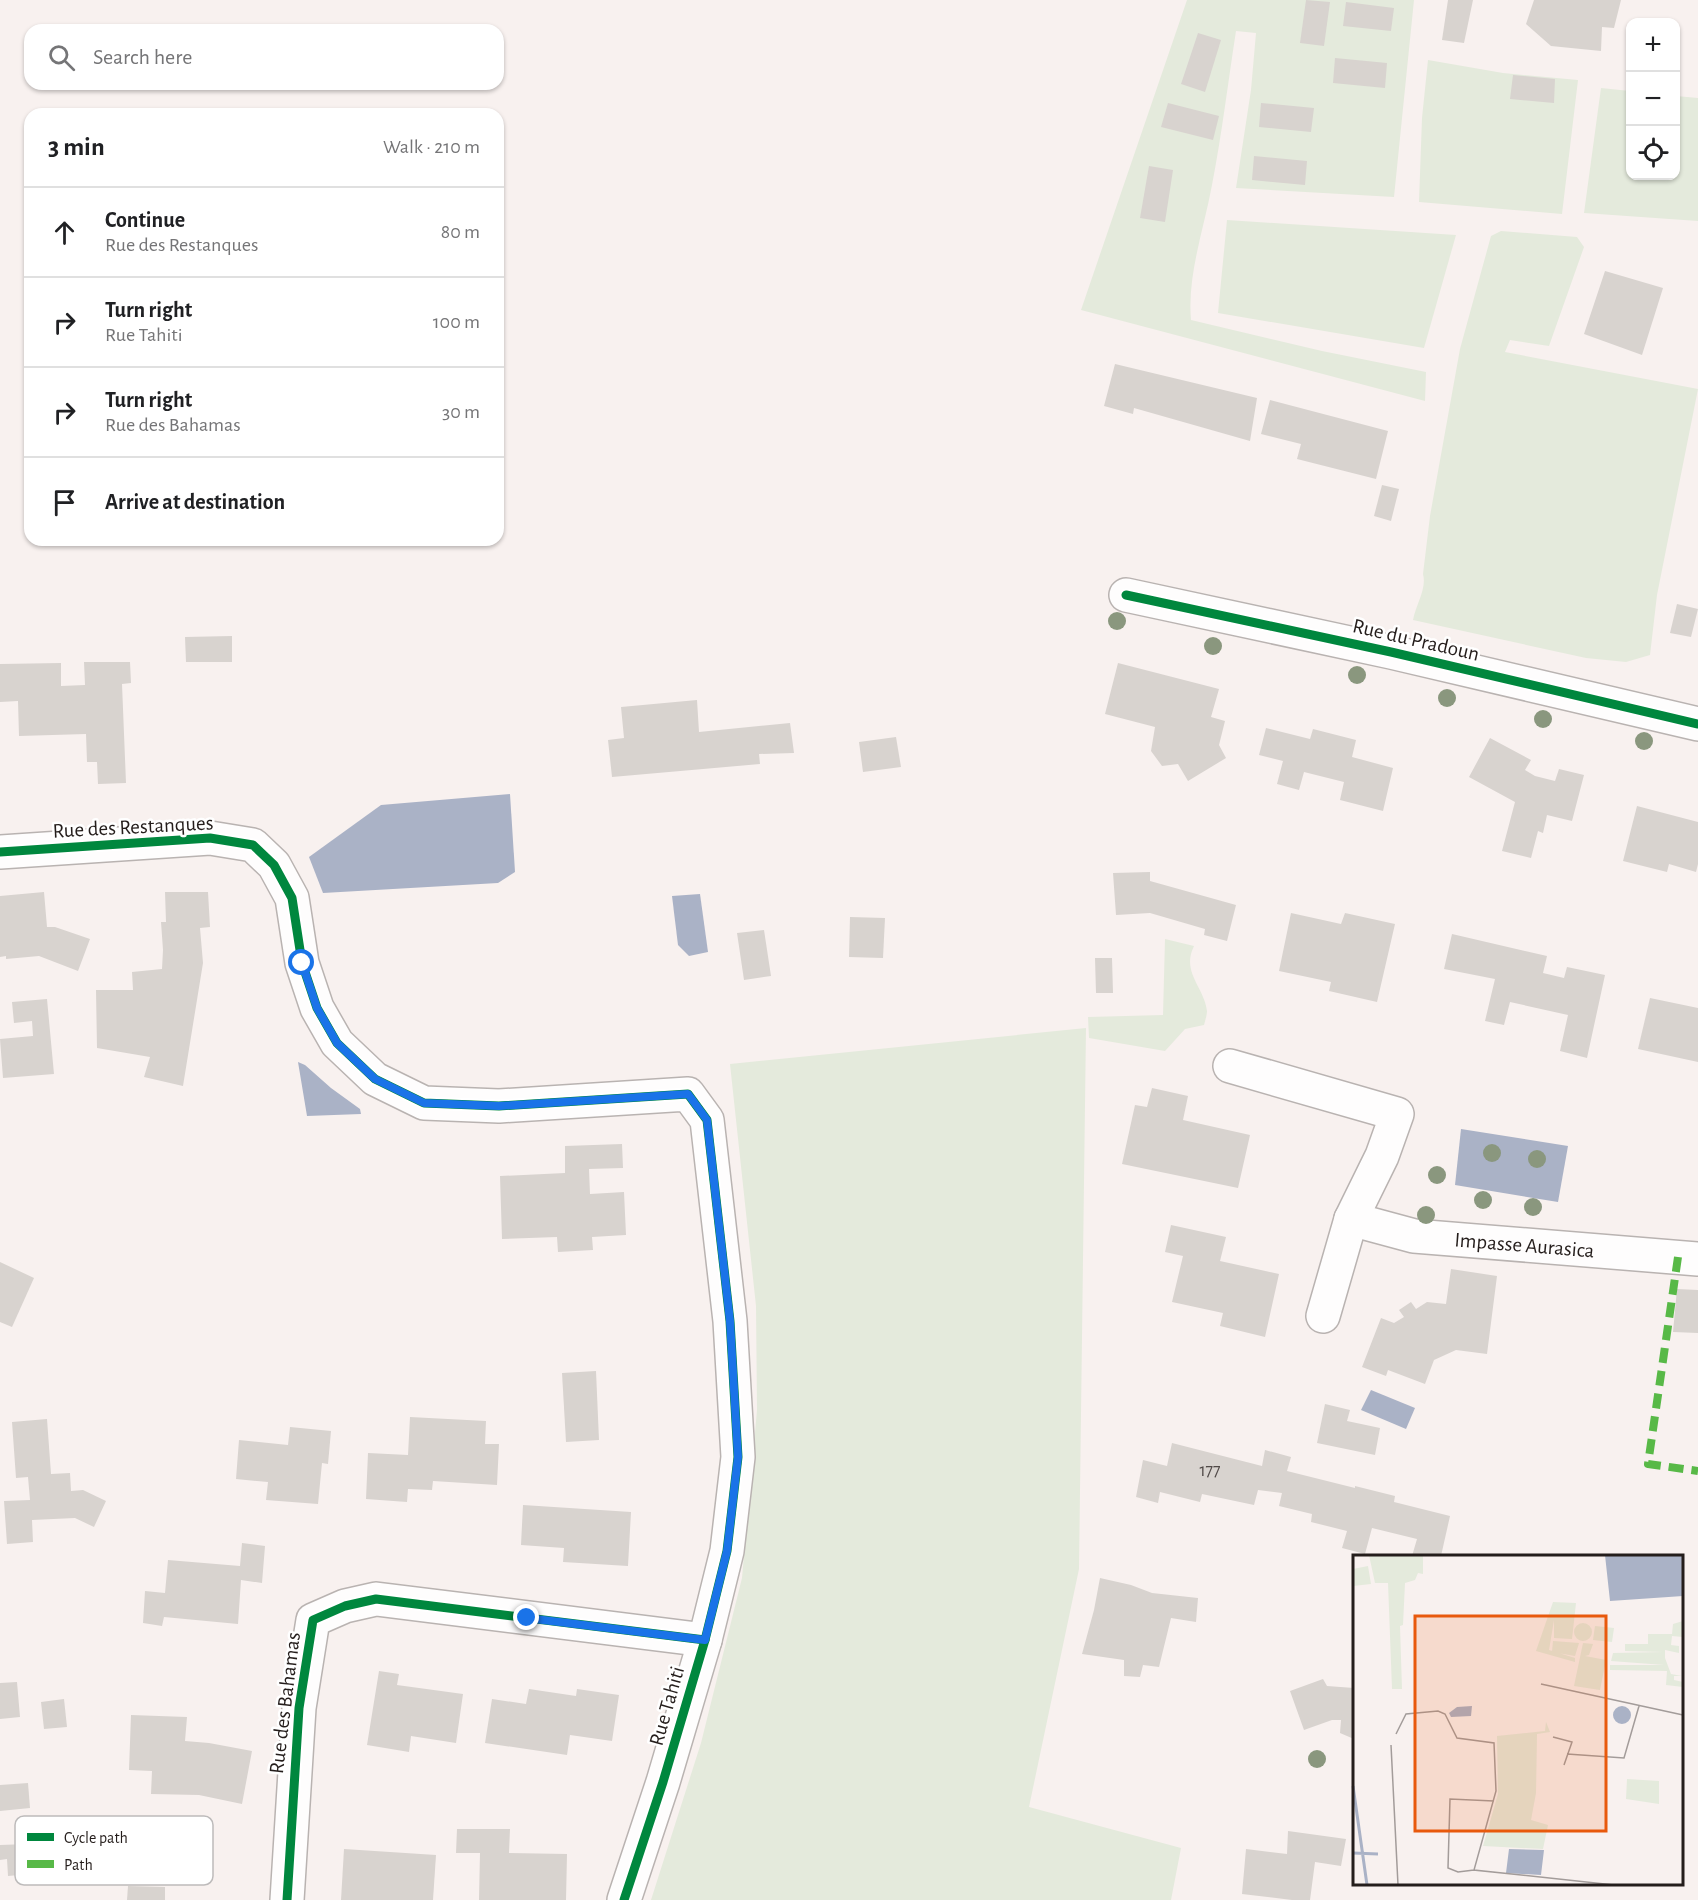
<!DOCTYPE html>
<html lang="en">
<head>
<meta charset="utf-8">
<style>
	:root { --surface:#fff; --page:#f2f2f2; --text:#202124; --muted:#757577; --line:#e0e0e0 }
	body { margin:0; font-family:"Alegreya Sans",sans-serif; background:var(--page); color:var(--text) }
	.controls { position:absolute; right:18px; top:18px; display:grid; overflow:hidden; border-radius:12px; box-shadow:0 2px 4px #0004 }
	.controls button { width:54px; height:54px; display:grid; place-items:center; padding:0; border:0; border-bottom:2px solid var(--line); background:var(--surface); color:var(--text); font:30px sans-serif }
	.stop { position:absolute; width:18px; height:18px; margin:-14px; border:4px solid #1a73e8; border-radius:50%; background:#fff }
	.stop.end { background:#1a73e8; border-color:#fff; box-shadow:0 2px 6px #0008 }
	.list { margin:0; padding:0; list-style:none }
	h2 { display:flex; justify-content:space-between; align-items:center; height:78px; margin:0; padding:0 24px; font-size:26px }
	h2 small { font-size:20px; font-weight:400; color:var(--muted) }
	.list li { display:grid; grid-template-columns:39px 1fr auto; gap:18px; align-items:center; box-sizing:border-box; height:90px; padding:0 24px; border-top:2px solid var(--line) }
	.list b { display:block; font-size:22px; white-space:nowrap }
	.list p { margin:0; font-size:20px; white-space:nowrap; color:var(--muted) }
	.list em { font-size:20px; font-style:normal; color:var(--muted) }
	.icon { flex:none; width:33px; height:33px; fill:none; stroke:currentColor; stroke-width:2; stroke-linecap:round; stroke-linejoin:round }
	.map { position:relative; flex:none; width:1698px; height:1900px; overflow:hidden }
	.search { position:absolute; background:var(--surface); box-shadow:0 2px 4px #0004; left:24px; top:24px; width:480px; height:66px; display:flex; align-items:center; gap:15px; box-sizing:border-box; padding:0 21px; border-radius:18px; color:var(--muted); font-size:22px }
	.panel { position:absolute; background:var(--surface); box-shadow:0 2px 4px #0004; left:24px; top:108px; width:480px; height:438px; border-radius:18px }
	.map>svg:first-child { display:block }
	.green { fill:#e4eadc }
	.water { fill:#aab2c6 }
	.building { fill:#d8d3cf }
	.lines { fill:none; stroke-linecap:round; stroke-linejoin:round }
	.street-casing { stroke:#b9b3b1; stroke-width:36 }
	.street { stroke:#fefdfd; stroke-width:33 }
	.quiet { stroke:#58b947; stroke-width:8; stroke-dasharray:15 8; stroke-linecap:butt }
	.cycleway-casing { stroke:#fff; stroke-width:13 }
	.cycleway { stroke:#00873e; stroke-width:9 }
	.tree { fill:#8a977e }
	.route { stroke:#1a73e8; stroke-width:8 }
	.labels { text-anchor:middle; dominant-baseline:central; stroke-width:5; stroke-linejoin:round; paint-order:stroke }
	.number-label { font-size:18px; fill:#514a48 }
	.street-label { font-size:21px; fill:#241d1b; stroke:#fff }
	.inset-river { fill:none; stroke:#aab2c6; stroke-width:3 }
	.inset-road { fill:none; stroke:#a39c9a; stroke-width:1.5 }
	.view { fill:#e8590c; fill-opacity:0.15; stroke:#e8590c; stroke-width:3 }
	.inset-edge { fill:none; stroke:#241d1b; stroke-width:3 }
	.key { fill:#fff; stroke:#bdbbbb; stroke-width:1.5 }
	.key-label { font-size:16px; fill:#241d1b }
</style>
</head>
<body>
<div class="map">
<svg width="1698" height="1900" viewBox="0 0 1698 1900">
	<rect width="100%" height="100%" fill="#f8f1ef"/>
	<!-- green -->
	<g class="green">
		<path d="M1187 0H1414L1394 197 1236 188 1251 90 1256 33 1236 31C1228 82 1222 134 1212 185 1204 229 1187 275 1191 320L1322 351 1426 372 1425 401 1081 310Z"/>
		<polygon points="1428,60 1503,73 1578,80 1562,214 1419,202 1422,118"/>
		<polygon points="1601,88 1630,91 1630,176 1676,176 1676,96 1698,98 1698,221 1584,213"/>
		<polygon points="1227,220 1456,235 1424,348 1218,313"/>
		<path d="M1501 231 1577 237 1584 247 1549 346 1510 340 1505 352 1698 389 1657 595 1650 655 1626 662 1586 658 1413 620C1416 604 1427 589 1423 574L1430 516 1460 349 1491 236Z"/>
		<path d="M1165 939 1194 946C1181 972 1204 987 1207 1011 1207 1015 1205 1021 1204 1025L1185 1029 1165 1051 1089 1038 1088 1017 1163 1015Z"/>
		<polygon points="1086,1028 1079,1569 1029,1807 1181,1848 1171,1900 651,1900 701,1743 742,1578 757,1410 756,1306 730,1064"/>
	</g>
	<!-- water -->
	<g class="water">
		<polygon points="510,794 515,872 498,883 323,893 309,857 381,805"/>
		<polygon points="700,894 708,952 689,956 678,945 672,896"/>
		<polygon points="298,1062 305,1065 331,1088 360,1109 361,1114 307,1116"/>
		<polygon points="1461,1129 1568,1146 1558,1202 1455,1185"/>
		<polygon points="1371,1390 1415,1408 1406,1429 1361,1410"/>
	</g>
	<!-- building -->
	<g class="building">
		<polygon points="1306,0 1330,2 1324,46 1300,43"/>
		<polygon points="1448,0 1473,0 1464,43 1442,40"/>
		<polygon points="1534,0 1621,0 1614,28 1602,27 1601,51 1551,46 1526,24"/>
		<polygon points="1346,2 1394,8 1391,31 1343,26"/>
		<polygon points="1198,33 1221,40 1205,92 1181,84"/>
		<polygon points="1335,58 1387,63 1385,88 1333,83"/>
		<polygon points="1513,75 1555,79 1554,103 1510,99"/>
		<polygon points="1168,103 1219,116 1213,140 1161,127"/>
		<polygon points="1261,103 1314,108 1311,132 1259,127"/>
		<polygon points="1254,156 1307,161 1305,185 1252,180"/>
		<polygon points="1149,166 1173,170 1165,222 1140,218"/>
		<polygon points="1605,271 1663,288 1642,355 1584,334"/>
		<polygon points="1115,364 1257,398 1250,441 1134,408 1133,414 1104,406"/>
		<polygon points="1270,400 1388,431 1376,479 1297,459 1301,444 1261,434"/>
		<polygon points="1382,485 1399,489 1391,521 1374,516"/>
		<polygon points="1677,604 1698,609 1691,637 1670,633"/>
		<polygon points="232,636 232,662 186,662 185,637"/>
		<polygon points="84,662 130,662 131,683 122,684 126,783 98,784 97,762 87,762 86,734 19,736 18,701 0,702 0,664 61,663 61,686 85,685"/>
		<polygon points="1118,663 1219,689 1211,717 1225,721 1219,745 1226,758 1188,781 1178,764 1162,766 1151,751 1155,727 1105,714"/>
		<polygon points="697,700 699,732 790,723 794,753 759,754 760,764 612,777 608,740 624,738 621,707"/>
		<polygon points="1266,728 1310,739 1313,729 1356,740 1352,757 1393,768 1383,811 1340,800 1344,782 1304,772 1299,790 1277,784 1283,761 1259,755"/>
		<polygon points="896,737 901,767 863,772 859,742"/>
		<polygon points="1490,738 1531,760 1525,770 1535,776 1555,781 1559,769 1584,775 1572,821 1547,815 1543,833 1538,831 1531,858 1502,851 1515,802 1469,777"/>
		<polygon points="1637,806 1698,822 1698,864 1696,872 1669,864 1667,872 1623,861"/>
		<polygon points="1150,872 1150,881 1236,905 1227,941 1204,935 1205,929 1150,913 1116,915 1113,873"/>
		<polygon points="44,892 47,927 55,927 90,939 78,971 39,956 6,959 6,956 0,957 0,896"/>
		<polygon points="165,892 208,892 210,927 200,928 203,963 183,1086 144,1077 150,1057 97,1048 96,990 133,990 132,972 162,969 163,950 161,922 166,922"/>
		<polygon points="1291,913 1341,924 1345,913 1395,924 1377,1002 1329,991 1331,982 1279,971"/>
		<polygon points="850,917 885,918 883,958 849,957"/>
		<polygon points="764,930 771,976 744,980 737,933"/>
		<polygon points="1452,934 1547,956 1543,973 1564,978 1567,967 1605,975 1587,1058 1560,1051 1568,1015 1510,1002 1504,1025 1485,1021 1495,979 1444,969"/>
		<polygon points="1095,958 1112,958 1113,993 1096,993"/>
		<polygon points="1650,998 1698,1008 1698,1062 1638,1049"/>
		<polygon points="47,999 54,1074 3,1078 0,1039 33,1036 32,1021 14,1023 12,1002"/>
		<polygon points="1152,1088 1188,1096 1183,1120 1250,1135 1238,1188 1122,1164 1135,1105 1147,1107"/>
		<polygon points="622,1144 623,1168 589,1169 590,1194 624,1192 626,1235 592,1237 593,1250 558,1252 557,1237 502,1239 500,1176 565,1173 565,1146"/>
		<polygon points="1171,1225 1226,1237 1220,1261 1279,1274 1265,1337 1220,1326 1223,1313 1172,1302 1183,1256 1165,1252"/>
		<polygon points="0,1262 34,1278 12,1327 0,1322"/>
		<polygon points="1451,1269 1497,1276 1487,1354 1456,1350 1434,1360 1425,1384 1388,1370 1386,1376 1362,1367 1381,1318 1394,1323 1404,1317 1399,1310 1411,1302 1416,1309 1427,1302 1446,1304"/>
		<polygon points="1677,1289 1698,1290 1698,1333 1673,1332"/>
		<polygon points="596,1371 599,1440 566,1442 562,1373"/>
		<polygon points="1325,1404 1350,1410 1347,1421 1380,1428 1375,1455 1317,1443"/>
		<polygon points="410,1417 486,1421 485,1444 499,1444 497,1485 433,1481 432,1490 408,1489 407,1502 366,1499 368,1453 408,1455"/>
		<polygon points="47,1419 51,1474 70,1473 71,1491 83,1490 106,1501 94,1527 75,1518 32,1520 33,1542 7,1544 4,1501 30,1500 28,1477 16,1478 12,1422"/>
		<polygon points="290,1427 331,1431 328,1464 322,1463 318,1504 266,1500 268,1482 236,1479 239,1440 288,1445"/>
		<polygon points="1172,1443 1262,1466 1265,1450 1291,1457 1287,1471 1355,1488 1355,1486 1395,1496 1394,1502 1450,1516 1441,1556 1412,1556 1417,1539 1372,1528 1365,1554 1342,1548 1347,1531 1311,1522 1312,1514 1279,1506 1282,1493 1258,1490 1254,1505 1202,1494 1200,1502 1160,1492 1158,1503 1136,1497 1143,1460 1167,1466"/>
		<polygon points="523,1505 631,1512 628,1566 563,1562 564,1548 521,1545"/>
		<polygon points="242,1543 265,1546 262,1583 241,1580 238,1624 164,1617 162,1626 143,1623 145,1591 165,1593 168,1560 240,1566"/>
		<polygon points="1100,1578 1131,1585 1152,1593 1198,1598 1196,1622 1171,1618 1159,1667 1143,1665 1140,1677 1124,1676 1124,1660 1082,1654 1094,1610"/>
		<polygon points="379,1671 399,1674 397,1685 463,1694 456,1743 411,1736 409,1752 367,1745"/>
		<polygon points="1323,1679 1327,1686 1354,1688 1354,1739 1340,1733 1341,1720 1332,1720 1304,1730 1290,1691"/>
		<polygon points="17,1682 20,1717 0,1719 0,1683"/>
		<polygon points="529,1689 576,1696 577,1689 619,1695 612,1741 570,1735 567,1755 485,1743 492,1699 526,1704"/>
		<polygon points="64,1699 67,1727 44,1729 41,1702"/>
		<polygon points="131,1715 187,1717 185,1741 209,1743 252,1751 242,1804 199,1795 151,1794 152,1771 129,1770"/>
		<polygon points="28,1783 30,1808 0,1811 0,1785"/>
		<polygon points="457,1829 510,1829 509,1853 567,1854 566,1900 479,1900 480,1853 456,1853"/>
		<polygon points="1288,1831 1346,1839 1341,1866 1315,1862 1310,1900 1292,1900 1242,1894 1246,1849 1287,1854"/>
		<polygon points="28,1844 30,1874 8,1876 7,1859 0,1860 0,1845"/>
		<polygon points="344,1849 436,1855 433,1900 341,1900"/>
		<polygon points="128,1886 165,1887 165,1900 127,1900"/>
	</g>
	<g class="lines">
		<!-- street casing -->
		<g class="street-casing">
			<g id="street">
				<polyline points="1126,595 1391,652 1698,724"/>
				<polyline points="0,852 210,838 253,845 274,865 292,898 302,963 317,1008 337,1043 375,1079 424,1103 499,1106 688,1094 707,1120 730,1321 738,1457 727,1551 705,1640 663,1782 624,1900"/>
				<polyline points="1230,1066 1397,1114 1382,1156 1351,1219 1323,1316"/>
				<path id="s1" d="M1351 1219 1414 1236 1698 1259"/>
				<polyline points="287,1900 299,1708 313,1620 345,1606 376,1599 705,1640"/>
			</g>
		</g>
		<!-- street -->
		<use href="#street" class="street"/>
		<!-- quiet -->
		<polyline class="quiet" points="1678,1257 1648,1464 1698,1471"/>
		<!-- cycleway casing -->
		<g class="cycleway-casing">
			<g id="cycleway">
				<polyline points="1126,595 1391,652 1698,724"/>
				<polyline points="0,852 210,838 253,845 274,865 292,898 302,963 317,1008 337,1043 375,1079 424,1103 499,1106 688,1094 707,1120 730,1321 738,1457 727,1551 705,1640 663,1782 624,1900"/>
				<polyline points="287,1900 299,1708 313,1620 345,1606 376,1599 705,1640"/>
			</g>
		</g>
		<!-- cycleway -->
		<use href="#cycleway" class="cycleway"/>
	</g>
	<!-- trees -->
	<g class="tree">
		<circle cx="1117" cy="621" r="9"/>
		<circle cx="1213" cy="646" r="9"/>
		<circle cx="1357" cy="675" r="9"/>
		<circle cx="1447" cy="698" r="9"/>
		<circle cx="1543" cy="719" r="9"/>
		<circle cx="1644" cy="741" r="9"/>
		<circle cx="1492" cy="1153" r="9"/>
		<circle cx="1537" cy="1159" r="9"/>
		<circle cx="1437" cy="1175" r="9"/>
		<circle cx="1483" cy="1200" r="9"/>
		<circle cx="1533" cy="1207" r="9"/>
		<circle cx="1426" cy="1215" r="9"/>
		<circle cx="1317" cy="1759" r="9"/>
	</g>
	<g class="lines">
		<!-- route -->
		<polyline class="route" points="302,963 317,1008 337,1043 375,1079 424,1103 499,1106 688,1094 707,1120 730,1321 738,1457 727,1551 705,1640 527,1618"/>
	</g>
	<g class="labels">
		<!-- number labels -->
		<g class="number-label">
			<text x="1210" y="1471">177</text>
		</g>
		<!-- street labels -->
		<g class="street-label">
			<text transform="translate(1416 640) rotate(13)">Rue du Pradoun</text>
			<text transform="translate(133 827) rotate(-3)">Rue des Restanques</text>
			<text stroke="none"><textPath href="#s1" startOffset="176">Impasse Aurasica</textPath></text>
			<text transform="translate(285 1703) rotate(-83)">Rue des Bahamas</text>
			<text transform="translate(667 1706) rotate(-74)">Rue Tahiti</text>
		</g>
	</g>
	<!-- overview -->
	<g transform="translate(1353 1555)">
		<rect width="330" height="330" fill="#f8f1ef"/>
		<path d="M16 0H70V19L65 18 62 25 52 28 50 70 47 71 49 134H39L35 28H22ZM15 11 18 29 0 31V14ZM200 47 223 48 219 84 201 83V65L196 95 222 103V107L183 96ZM330 66V82L319 81 318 90 326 91V98L312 95V103L318 119 329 121H321V125L330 127V132L313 130 314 116 257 115V110H311L258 106 260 98 310 97 272 96V89H295V79H319L320 69ZM221 77a9 9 0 1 1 18 0a9 9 0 1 1-18 0ZM242 71 261 73 259 87 240 85ZM200 86 226 88 222 101 199 97ZM230 88 240 89 236 100 232 101 253 105 247 135 221 131ZM193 167 197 177 184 179 183 238 178 265 195 270 190 294 130 291 145 239 144 181 192 176ZM274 224 306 226V249L273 244Z" fill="#e4eadc"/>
		<path d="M252 0H330V41L257 46ZM119 151 118 161 98 162 96 158 104 152ZM260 160a9 9 0 1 1 18 0a9 9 0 1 1-18 0ZM156 294 191 295 188 320 153 318Z" fill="#aab2c6"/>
		<path class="inset-river" d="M0 231 14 330M0 298 25 299"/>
		<path class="inset-road" d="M188 129 330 160M43 179 53 159 85 156 92 159 104 183 141 188 143 236 121 315 261 330M200 182 219 187 211 210M38 190 45 330M214 199 271 203 286 151M121 315 105 317 95 313 97 244 141 246"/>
		<path class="view" d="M62 61H253V276H62Z"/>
		<rect width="330" height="330" class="inset-edge"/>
	</g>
	<!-- legend -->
	<rect x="15" y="1816" width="198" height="69" rx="9" class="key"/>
	<rect x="27" y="1833" width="27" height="8" fill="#00873e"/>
	<rect x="27" y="1860" width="27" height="8" fill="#58b947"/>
	<g class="key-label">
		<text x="64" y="1843">Cycle path</text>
		<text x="64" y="1870">Path</text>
	</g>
</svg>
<div class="controls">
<button>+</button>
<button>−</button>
<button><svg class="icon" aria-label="locate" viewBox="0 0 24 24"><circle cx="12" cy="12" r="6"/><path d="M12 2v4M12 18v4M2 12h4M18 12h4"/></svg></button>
</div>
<div class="stop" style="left:302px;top:963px"></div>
<div class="stop end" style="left:527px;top:1618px"></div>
<div class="search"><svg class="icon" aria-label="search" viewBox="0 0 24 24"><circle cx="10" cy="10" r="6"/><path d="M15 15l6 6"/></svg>Search here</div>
<section class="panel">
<h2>3 min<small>Walk · 210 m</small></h2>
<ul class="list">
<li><svg class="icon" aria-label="ahead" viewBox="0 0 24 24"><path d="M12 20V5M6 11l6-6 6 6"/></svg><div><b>Continue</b><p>Rue des Restanques</p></div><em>80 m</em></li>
<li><svg class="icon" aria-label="right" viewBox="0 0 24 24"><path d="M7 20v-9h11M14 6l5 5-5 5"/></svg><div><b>Turn right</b><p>Rue Tahiti</p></div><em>100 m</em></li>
<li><svg class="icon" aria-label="right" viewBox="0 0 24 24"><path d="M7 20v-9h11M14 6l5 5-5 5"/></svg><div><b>Turn right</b><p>Rue des Bahamas</p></div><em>30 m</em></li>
<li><svg class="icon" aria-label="arrive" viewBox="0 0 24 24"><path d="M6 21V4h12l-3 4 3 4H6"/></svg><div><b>Arrive at destination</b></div></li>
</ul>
</section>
</div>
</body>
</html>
